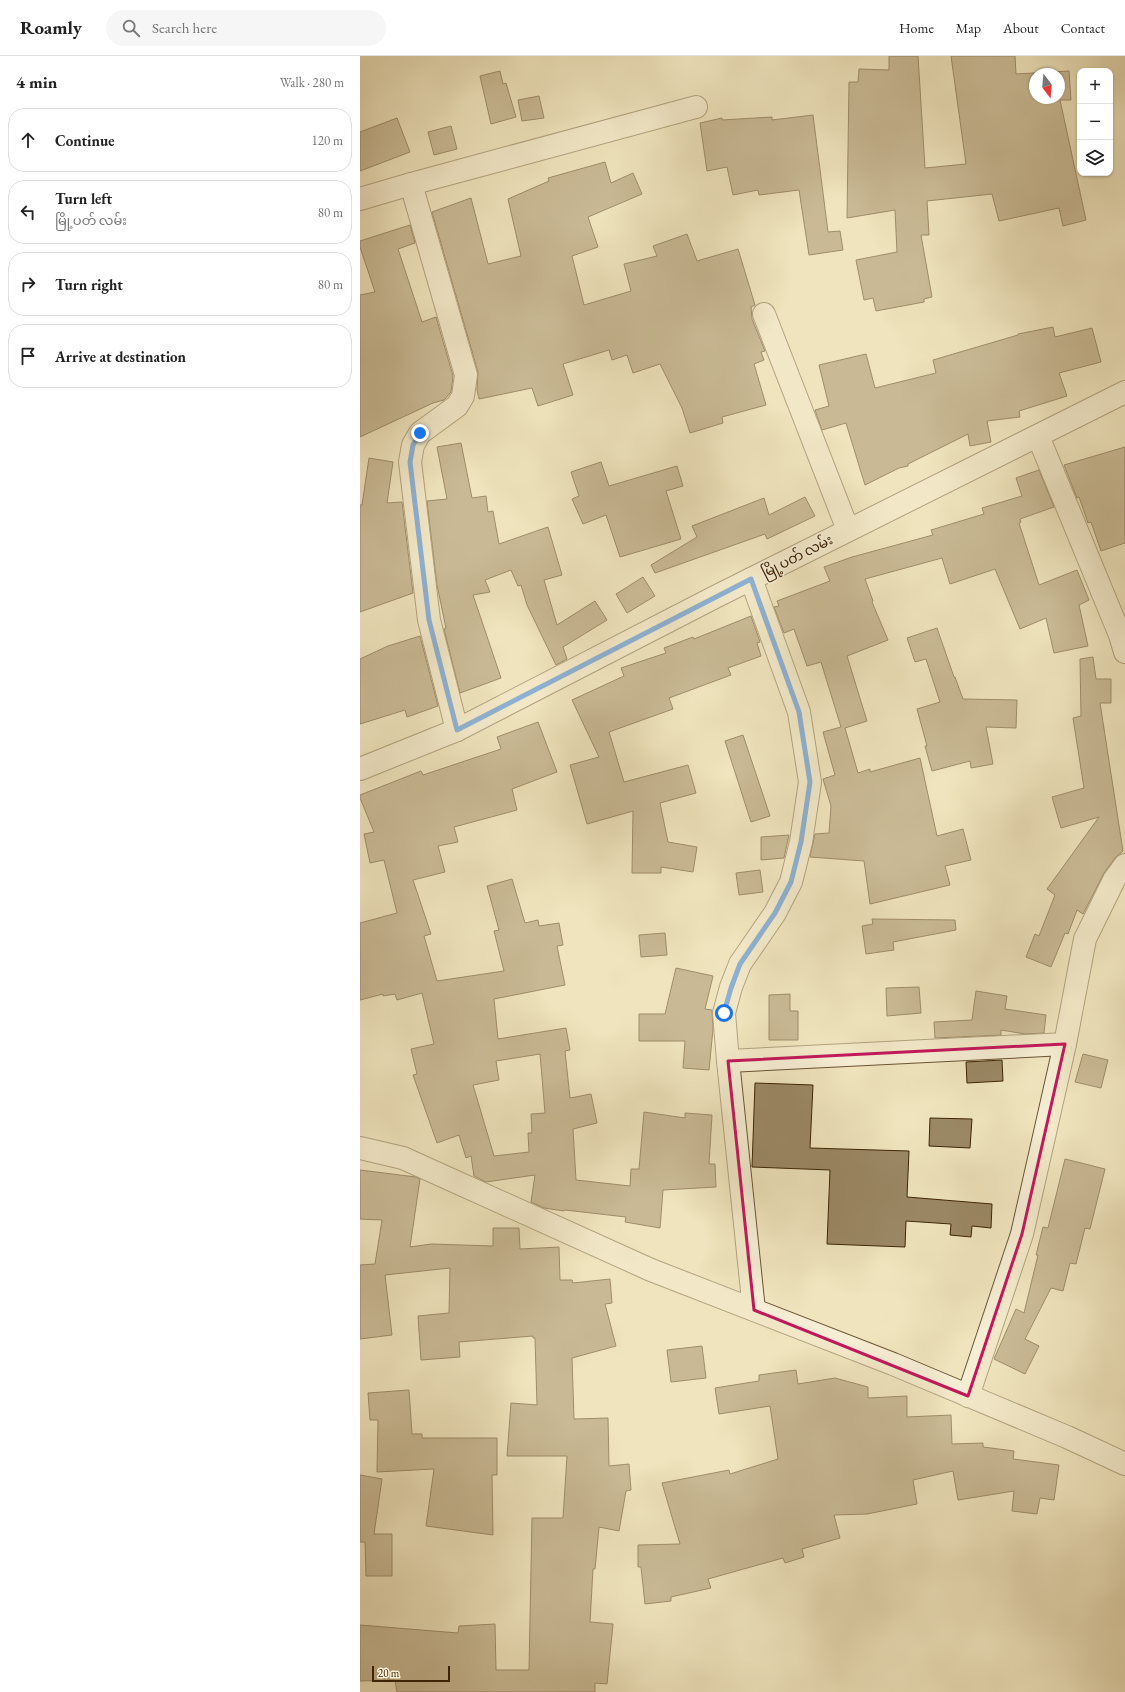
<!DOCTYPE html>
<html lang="en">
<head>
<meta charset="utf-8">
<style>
	:root { --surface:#fff; --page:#f6f6f6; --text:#222; --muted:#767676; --line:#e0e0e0 }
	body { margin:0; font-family:"EB Garamond","Noto Sans Myanmar",serif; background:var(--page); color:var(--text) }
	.controls { position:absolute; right:12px; top:12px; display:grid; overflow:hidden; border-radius:8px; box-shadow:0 1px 3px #0004 }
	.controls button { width:36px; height:36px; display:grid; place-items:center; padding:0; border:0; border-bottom:1px solid var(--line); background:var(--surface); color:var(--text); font:20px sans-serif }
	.compass { position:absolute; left:669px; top:12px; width:36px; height:36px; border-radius:50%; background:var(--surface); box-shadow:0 1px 3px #0004; rotate:164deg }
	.scale { position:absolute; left:12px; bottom:10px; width:78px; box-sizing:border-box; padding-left:4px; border:2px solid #3f2406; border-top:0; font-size:11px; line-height:14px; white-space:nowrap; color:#3f2406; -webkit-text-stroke:3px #f5edd4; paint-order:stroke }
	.stop { position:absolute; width:12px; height:12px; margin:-9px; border:3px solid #1a73e8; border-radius:50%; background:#fff }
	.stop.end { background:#1a73e8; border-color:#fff; box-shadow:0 1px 4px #0008 }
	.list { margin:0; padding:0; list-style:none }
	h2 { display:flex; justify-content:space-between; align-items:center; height:52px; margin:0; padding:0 16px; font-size:17px }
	h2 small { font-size:13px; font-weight:400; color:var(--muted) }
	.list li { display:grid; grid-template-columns:26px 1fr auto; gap:12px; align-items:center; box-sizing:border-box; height:64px; margin:0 8px 8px; padding:0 8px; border:1px solid var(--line); border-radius:16px }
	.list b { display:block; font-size:15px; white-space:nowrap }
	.list p { margin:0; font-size:13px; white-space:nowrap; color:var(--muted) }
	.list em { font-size:13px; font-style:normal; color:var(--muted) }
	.icon { flex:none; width:22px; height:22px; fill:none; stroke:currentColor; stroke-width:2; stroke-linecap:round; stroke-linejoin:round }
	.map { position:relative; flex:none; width:765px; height:1636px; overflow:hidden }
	header { display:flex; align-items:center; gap:24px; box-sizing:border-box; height:56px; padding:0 20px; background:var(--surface); border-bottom:1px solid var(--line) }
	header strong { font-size:19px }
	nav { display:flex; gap:22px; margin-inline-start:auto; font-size:14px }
	.search { width:280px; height:36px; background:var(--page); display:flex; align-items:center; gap:10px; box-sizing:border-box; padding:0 14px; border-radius:22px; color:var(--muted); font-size:15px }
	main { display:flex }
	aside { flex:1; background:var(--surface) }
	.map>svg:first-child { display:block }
	.building { fill:#9b8865; stroke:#3f2406; fill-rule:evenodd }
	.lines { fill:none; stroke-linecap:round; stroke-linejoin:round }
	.minor-casing { stroke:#6b5434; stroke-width:24 }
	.minor { stroke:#f5edd4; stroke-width:22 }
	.route { stroke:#1a73e8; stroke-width:5 }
	.marked { fill:none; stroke:#c2185b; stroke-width:3; stroke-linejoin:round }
	.labels { text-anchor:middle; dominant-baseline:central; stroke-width:3.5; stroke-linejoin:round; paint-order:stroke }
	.street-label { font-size:14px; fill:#3f2406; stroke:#f5edd4 }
</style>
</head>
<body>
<header>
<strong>Roamly</strong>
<div class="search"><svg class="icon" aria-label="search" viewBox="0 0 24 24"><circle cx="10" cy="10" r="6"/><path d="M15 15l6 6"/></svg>Search here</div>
<nav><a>Home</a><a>Map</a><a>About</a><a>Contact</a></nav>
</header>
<main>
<aside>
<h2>4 min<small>Walk · 280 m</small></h2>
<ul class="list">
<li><svg class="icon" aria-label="ahead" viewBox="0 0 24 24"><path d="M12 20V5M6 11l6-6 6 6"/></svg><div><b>Continue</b></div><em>120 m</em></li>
<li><svg class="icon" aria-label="left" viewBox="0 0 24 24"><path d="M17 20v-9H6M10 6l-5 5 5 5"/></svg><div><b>Turn left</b><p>မြို့ပတ် လမ်း</p></div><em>80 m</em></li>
<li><svg class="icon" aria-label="right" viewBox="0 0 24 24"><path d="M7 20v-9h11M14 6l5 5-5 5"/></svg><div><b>Turn right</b></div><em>80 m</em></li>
<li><svg class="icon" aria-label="arrive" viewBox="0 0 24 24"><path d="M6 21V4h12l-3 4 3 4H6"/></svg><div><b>Arrive at destination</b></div></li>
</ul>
</aside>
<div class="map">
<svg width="765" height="1636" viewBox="0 0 765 1636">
	<rect width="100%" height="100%" fill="#efe4bd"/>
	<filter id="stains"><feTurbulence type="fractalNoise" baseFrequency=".005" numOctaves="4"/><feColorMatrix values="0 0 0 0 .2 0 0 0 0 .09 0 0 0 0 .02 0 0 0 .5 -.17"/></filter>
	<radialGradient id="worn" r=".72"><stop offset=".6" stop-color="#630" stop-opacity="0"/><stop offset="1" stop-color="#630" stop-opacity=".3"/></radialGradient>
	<!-- building -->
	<g class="building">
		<path d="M529 0H558L565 112 606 108 591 0H655L656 18 709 15 711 44H700L726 164 703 170 699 152 639 165 632 138 567 145 569 179H561L572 241 564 243V246L516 255 513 242 504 244 496 204 537 196 535 154 487 162 489 26H498L499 13 529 14ZM675 18H699V42H675Z"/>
		<polygon points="140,15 143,28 146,27 156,61 131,68 120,20"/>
		<polygon points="179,40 184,62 162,65 158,44"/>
		<polygon points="453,59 468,176 480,175 483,194 449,199 439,134 399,139 398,134 373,139 367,111 347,115 340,67 362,62 362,64 412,61 412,64"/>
		<polygon points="37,62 50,96 0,115 0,76"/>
		<polygon points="91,70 97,93 74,99 68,76"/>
		<polygon points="245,106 251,127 273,117 282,138 228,161 238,191 212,200 224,249 271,235 264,208 297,200 293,190 327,178 337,205 378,193 395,249 391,251 392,263 405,295 401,296 404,304 394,308 406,349 362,361 363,367 330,377 322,352 300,308 273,317 267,299 252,304 249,294 203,308 213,339 178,350 172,332 119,343 117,334 118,316 72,156 111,142 128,208 161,200 148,143 189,125 188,122"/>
		<polygon points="50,169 55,187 38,193 62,266 76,261 93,320 91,336 84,344 73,347 0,381 0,239 15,236 0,191 0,185"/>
		<polygon points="693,271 695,281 732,272 741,306 699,317 707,340 659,355 660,361 627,365 631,386 610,390 608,378 548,408 548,410 539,412 505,429 486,367 462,374 455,354 469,350 459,309 506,298 515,332 576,317 573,304 658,279 658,278"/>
		<polygon points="101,387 112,442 126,440 128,456 133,455 139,488 188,471 202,519 184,524 197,569 235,545 247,564 203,591 207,603 196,609 167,549 161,529 158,530 151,514 125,524 130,536 113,539 141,622 100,637 84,573 86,572 77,529 67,445 87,443 77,391"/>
		<polygon points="765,391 765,487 741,495 731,466 728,467 719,441 717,442 704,409"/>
		<polygon points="9,402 33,406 27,447 42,446 53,537 0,556 0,449 2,449"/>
		<polygon points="241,406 249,430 317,410 323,430 306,435 321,483 260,501 246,459 223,468 212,443 219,440 211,416"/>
		<polygon points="679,414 694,451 660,463 661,466 659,467 679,529 717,514 729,544 719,549 728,590 694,597 686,562 660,573 635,513 590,528 582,502 505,523 513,545 512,546 528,584 487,600 507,665 485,672 498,717 510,713 510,716 560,702 577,780 603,773 611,804 585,810 590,829 510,848 504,805 450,801 455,778 469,777 471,750 463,723 475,719 463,676 481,671 461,606 447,610 434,573 424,577 414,551 419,550 417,545 470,525 464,511 492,501 573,479 571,474 624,458 622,452 662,440 656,422"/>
		<polygon points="445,441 455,460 407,483 405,478 295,517 291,509 337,481 332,470 404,442 409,459"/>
		<polygon points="283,521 295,540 267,557 256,538"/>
		<polygon points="391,560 400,586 397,587 401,600 368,612 371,619 309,642 313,653 249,676 264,726 328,709 336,737 300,747 308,786 337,791 333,816 301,811 301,817 272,817 273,755 227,768 210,709 239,701 212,644 264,620 261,612 306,597 304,592 333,581 334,583"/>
		<polygon points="577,572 594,621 595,621 603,643 657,644 656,672 626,671 633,708 611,712 610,705 572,715 565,690 567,690 557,653 580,646 566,603 555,606 547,582"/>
		<polygon points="60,580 78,650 47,661 45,654 0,668 0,603 28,590"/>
		<polygon points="733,601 736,623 751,623 751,647 740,647 763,795 755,802 744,817 723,858 717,854 708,878 705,877 691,911 666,901 675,878 679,880 695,839 687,833 739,761 701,772 692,741 724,732 713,662 721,660 720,603"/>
		<path d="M178 666 197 716 152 733 157 754 94 771 98 786 78 790 85 816 53 824 71 878 64 880 77 925 144 915 134 875 139 874 127 830 152 823 165 867 178 864 179 870 199 867 203 889 197 890 205 929 134 943 138 983 206 972 210 994 205 995 210 1042 231 1038 237 1067 213 1073 216 1124 270 1130 271 1113H279L284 1056 325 1062V1057L352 1059 349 1108H355L356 1131 303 1134 300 1172 265 1166 266 1161 205 1154 204 1155 184 1152 171 1146 175 1119 126 1126 114 1120 111 1100 106 1102 99 1079 77 1087 53 1019 57 1018 51 993 74 988 62 937 37 944 35 938 23 940V938L0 944V867L37 857 24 804 10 807 4 778 14 776 0 742V739L61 715 63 719 141 693 137 681ZM180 998 185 1057 171 1058 172 1077H168L169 1096 134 1100 113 1029 139 1024 136 1005Z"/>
		<polygon points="383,679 410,760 391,766 365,685"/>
		<polygon points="429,779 424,802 401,804 401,781"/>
		<polygon points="400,814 403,836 379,839 376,817"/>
		<polygon points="512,863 595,864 596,874 533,886 534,894 506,898 502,870 513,868"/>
		<polygon points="305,877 307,899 281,901 279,879"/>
		<polygon points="316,912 353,920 345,953 352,954 353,973 349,1014 323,1012 325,985 279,985 279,958 305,958"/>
		<polygon points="559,931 561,957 527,960 526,932"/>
		<polygon points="616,935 647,940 645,953 686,959 684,977 665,978 641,974 641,979 575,982 574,966 612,964"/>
		<polygon points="430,938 430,955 438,955 438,984 409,984 409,939"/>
		<polygon points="723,998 748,1004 741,1032 715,1026"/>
		<polygon points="642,1004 643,1025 607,1027 606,1006"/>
		<polygon points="395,1027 453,1029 450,1092 549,1095 547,1141 632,1148 631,1172 612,1170 611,1181 590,1179 591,1168 546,1165 545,1191 467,1188 470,1114 392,1111"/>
		<polygon points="570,1062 612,1063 610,1092 569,1090"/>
		<polygon points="705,1103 745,1113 730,1173 725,1172 716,1208 710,1207 703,1235 691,1232 665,1283 679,1290 665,1318 634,1303 656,1253 664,1257 678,1199 676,1199 683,1171 688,1172"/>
		<polygon points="0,1114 56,1121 60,1123 50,1191 71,1188 133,1190 133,1172 159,1172 160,1193 199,1191 200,1224 212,1224 213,1227 250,1223 252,1247 245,1248 256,1290 212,1302 214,1363 248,1362 249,1410 269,1408 271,1434 266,1435 259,1475 239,1471 235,1513 233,1513 230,1566 253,1568 247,1628 235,1627 235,1636 37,1636 35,1624 0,1625 0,1569 98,1577 99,1570 135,1568 136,1614 169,1614 172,1462 203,1462 207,1400 147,1400 151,1347 177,1349 175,1282 173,1282 173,1280 99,1286 100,1301 61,1304 58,1260 89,1257 90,1212 25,1219 32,1279 0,1283 0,1209 15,1208 22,1164 0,1163"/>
		<polygon points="342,1290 346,1322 311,1326 307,1294"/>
		<polygon points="436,1314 438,1328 475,1322 508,1331 508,1342 547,1340 547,1361 591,1359 592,1388 623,1387 623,1391 654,1395 653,1403 699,1409 694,1444 680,1442 677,1458 652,1455 654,1435 598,1444 593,1415 553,1424 557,1448 507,1458 474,1459 480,1482 442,1493 444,1501 425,1507 423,1502 348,1523 351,1532 311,1541 311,1545 285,1548 281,1511 278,1511 278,1489 320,1488 302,1427 369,1414 370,1418 418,1403 410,1350 359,1358 355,1332 399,1325 399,1319"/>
		<polygon points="49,1334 52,1378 62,1378 62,1382 137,1382 137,1419 132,1419 133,1479 66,1470 74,1413 17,1416 18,1364 10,1364 8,1337"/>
		<polygon points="0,1419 22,1423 14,1478 32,1478 32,1520 6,1520 5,1486 0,1486"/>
	</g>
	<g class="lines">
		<!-- minor casing -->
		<g class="minor-casing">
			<g id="minor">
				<polyline points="51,128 106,319 103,340 97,350 60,377 53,389 50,406 69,564 97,674"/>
				<polyline points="0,143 51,128 336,51"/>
				<polyline points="404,258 488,474"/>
				<polyline points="678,380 760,579 765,596"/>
				<polyline points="391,523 439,656 450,726 441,786 431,826 415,857 380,908 371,931 364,957 368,1005 394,1254"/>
				<polyline points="0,713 97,674 357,540 765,336"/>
				<polyline points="368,1005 705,988"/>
				<polyline points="0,1092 43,1102 291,1214 533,1308 707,1381 765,1408"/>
				<polyline points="608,1340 662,1178 705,988 725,883 754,824 765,809"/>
			</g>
		</g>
		<!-- minor -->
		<use href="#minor" class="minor"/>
	</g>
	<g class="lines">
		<!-- route -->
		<polyline class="route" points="60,377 53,389 50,406 69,564 97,674 391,523 439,656 450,726 441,786 431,826 415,857 380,908 371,932 364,957"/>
	</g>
	<!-- marked area -->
	<path d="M0 0H765V1636H0ZM705 988 662 1178 608 1340 394 1254 368 1005Z" fill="#efe4bd" fill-opacity=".55" fill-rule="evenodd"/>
	<path class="marked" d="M705 988 662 1178 608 1340 394 1254 368 1005Z"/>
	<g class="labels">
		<!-- street labels -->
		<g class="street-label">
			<text transform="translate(437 500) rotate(-27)">မြို့ပတ် လမ်း</text>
		</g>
	</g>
	<rect width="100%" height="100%" filter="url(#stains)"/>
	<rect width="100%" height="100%" fill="url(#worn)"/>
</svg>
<div class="controls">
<button>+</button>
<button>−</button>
<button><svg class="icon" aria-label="layers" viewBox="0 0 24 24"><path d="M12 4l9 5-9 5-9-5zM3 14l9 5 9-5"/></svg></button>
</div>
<svg class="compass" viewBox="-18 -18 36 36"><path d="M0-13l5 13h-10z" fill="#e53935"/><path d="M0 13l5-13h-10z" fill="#767676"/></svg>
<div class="scale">20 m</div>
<div class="stop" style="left:364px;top:957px"></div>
<div class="stop end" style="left:60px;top:377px"></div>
</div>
</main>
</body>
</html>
